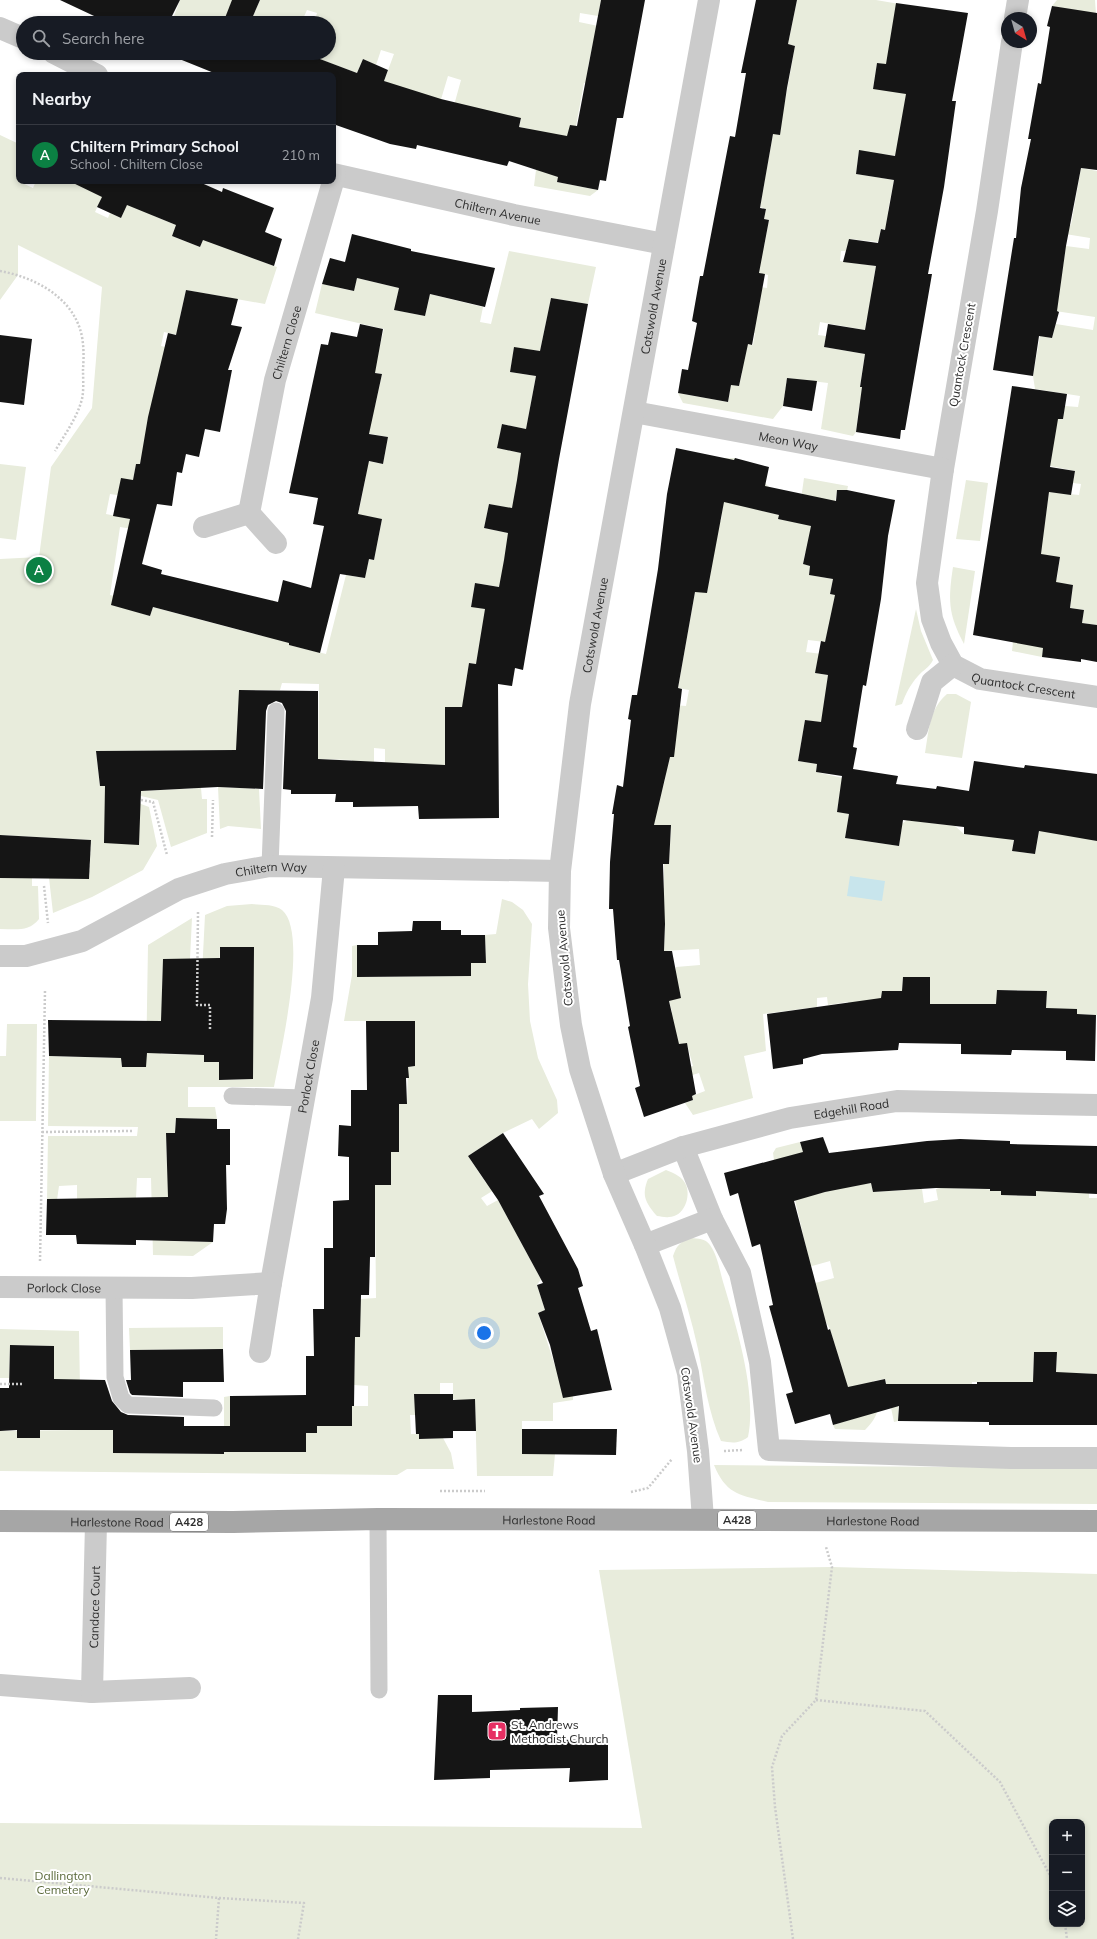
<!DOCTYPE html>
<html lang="en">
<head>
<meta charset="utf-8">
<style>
	:root { --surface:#171b24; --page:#242831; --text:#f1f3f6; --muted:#9ea1a6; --line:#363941; --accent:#0b8043 }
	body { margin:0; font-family:Mulish,sans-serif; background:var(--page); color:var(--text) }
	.controls { position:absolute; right:12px; bottom:12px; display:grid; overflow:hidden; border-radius:8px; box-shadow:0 2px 6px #0003 }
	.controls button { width:36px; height:36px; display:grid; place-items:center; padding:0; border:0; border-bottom:1px solid var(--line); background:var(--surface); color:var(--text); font:20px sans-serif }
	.compass { position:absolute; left:1001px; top:12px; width:36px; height:36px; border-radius:50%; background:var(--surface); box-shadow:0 2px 6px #0003; rotate:143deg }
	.you { position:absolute; left:484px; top:1333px; width:14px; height:14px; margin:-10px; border:3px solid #fff; border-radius:50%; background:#1a73e8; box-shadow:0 0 0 6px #1a73e833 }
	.badge { display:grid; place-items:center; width:26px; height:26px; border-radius:50%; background:var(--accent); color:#fff; font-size:13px; font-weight:700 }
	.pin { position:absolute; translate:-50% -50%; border:2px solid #fff; box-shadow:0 1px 4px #0006 }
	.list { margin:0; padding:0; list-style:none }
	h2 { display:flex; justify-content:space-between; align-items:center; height:52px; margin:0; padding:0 16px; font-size:17px }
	h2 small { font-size:13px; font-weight:400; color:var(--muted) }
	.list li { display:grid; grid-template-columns:26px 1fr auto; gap:12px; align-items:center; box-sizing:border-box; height:60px; padding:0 16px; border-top:1px solid var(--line) }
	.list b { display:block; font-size:15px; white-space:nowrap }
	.list p { margin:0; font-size:13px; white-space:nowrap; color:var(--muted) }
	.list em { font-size:13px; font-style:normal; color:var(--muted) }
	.icon { flex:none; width:22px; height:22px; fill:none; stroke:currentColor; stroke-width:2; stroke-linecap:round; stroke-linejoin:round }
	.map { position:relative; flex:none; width:1097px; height:1939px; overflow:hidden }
	.search { position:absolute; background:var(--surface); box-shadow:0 2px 6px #0003; left:16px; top:16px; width:320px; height:44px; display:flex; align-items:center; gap:10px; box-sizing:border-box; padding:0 14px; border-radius:22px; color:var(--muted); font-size:15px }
	.panel { position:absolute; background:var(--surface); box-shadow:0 2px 6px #0003; left:16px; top:72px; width:320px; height:112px; border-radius:8px }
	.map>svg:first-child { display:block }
	.green { fill:#e8ecdc; fill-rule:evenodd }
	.water { fill:#c8e5ec }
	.building { fill:#151515 }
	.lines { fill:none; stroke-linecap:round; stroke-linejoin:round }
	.path { stroke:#cbcbcb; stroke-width:2.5; stroke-dasharray:2 2; stroke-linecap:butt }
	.service { stroke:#cbcbcb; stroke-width:17 }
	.minor { stroke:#cbcbcb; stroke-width:22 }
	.primary { stroke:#a6a6a6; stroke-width:22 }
	.labels { text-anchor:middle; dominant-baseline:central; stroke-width:4; stroke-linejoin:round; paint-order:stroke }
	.shield { fill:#fff; stroke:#6d6d6d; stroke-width:1 }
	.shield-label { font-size:11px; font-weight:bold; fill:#2e2e2e }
	.street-label { font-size:12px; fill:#2e2e2e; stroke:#fff }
	.poi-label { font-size:12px; fill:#2e2e2e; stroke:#fff; text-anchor:start }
	.park-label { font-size:12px; fill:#5b6a3b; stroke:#fff }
</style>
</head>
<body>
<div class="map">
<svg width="1097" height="1939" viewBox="0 0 1097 1939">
	<rect width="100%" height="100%" fill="#fff"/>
	<!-- green -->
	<g class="green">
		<polygon points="180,0 233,0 223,23 188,23 174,16"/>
		<polygon points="260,0 601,0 598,16 580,13 579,22 603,27 593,43 588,67 594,69 592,84 584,83 576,126 557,182 598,190 590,196 534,186 536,170 526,147 530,129 519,127 521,119 453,109 461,80 448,76 439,106 384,81 394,54 381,50 376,65 363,59 357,73 314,57 315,53 329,53 329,23 314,23 317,13 307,10 301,23 250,23"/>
		<polygon points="797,0 876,0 905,5 901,67 877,63 873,88 915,95 897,156 859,151 856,174 894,180 888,211 896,213 893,231 881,229 878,242 850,239 846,251 841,251 840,261 876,266 872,288 885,290 881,319 867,317 865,330 820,322 818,335 826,336 824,347 865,354 860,386 867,388 859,407 856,432 853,436 821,429 828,383 787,378 783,406 773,419 683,403 678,393 728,402 731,385 739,386 742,373 738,342 753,345 755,333 738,330 747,285 767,288 768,275 753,272 759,246 764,247 769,220 764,219 766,209 760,207 773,134 785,101 795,46 788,44"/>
		<polygon points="1057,0 1095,0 1096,15 1052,6"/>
		<polygon points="0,135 19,144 19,181 22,181 22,183 33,188 36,181 69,181 106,189 95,212 108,218 110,213 121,218 131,195 154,216 176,225 172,236 200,247 207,230 241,254 277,267 265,304 186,290 180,317 182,336 164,332 161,346 170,348 140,464 136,464 133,480 117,495 110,494 106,514 141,521 139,530 120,527 110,595 131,600 128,609 150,616 153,607 262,636 272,600 278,603 293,631 289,645 326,654 346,575 365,578 369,559 374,560 382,519 358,515 366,476 357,459 383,464 388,437 366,433 376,402 382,374 366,371 378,353 384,329 315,313 322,284 353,291 357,278 399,288 395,310 425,316 430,294 483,307 480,322 491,324 509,251 596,267 588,304 551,298 540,351 514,348 510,372 536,376 526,429 502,424 498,448 522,453 513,509 489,504 484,528 509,533 500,587 475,583 471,606 496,611 476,664 469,663 465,688 467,771 385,763 385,749 374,748 374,785 353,784 352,760 318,759 319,684 282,683 280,690 239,690 260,750 96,751 100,786 118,786 141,804 149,807 157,846 143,870 92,897 53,913 49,878 89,879 91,840 0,835 0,559 39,557 51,467 92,408 102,287 18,245 18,275 0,300"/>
		<polygon points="1081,168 1097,171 1097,625 1082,623 1084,610 1070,608 1073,585 1065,584 1060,614 1046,632 1042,657 1012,651 1013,642 1057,578 1060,558 1038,554 1032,520 1045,522 1049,492 1079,495 1081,484 1073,483 1075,471 1050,466 1048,417 1063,419 1065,406 1078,407 1080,396 1035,389 1033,376 1040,336 1052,338 1056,324 1093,330 1095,317 1042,309 1048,271 1062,273 1066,246 1089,249 1090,238 1053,232 1054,223 1071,225"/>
		<polygon points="722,458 735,458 732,477 765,483 769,487 763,511 779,515 779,519 805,524 801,499 804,478 848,486 847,491 837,491 833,513 805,553 803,564 810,566 809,575 833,579 830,594 838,595 825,642 808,640 806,652 822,654 815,673 828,675 823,723 805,720 798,761 817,764 816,772 843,778 837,811 849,814 845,838 899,846 902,824 907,820 955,826 964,834 982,836 1019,805 1012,851 1035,854 1040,827 1097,841 1097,1015 1077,1014 1045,1019 1047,991 998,990 995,1027 985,1004 941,1004 930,1015 930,978 903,977 902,991 882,991 881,1012 850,1014 848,1002 828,1005 827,997 817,998 817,1007 763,1014 766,1051 744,1056 753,1098 693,1115 685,1103 693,1100 692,1096 705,1091 699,1073 686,1077 685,1068 693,1066 687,1044 675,1045 664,1014 672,1012 669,1001 676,967 700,965 699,949 664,951 665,924 651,888 664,888 664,864 669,864 671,826 652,825 665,780 673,705 686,706 689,690 678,688 695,592 707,592 709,578 707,519 721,521 723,505"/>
		<polygon points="0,464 26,467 16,540 0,538"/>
		<polygon points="966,480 988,483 980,541 956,539"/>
		<path d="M953 567 975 571 964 644C948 614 948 600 953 567Z"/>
		<path d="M916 609 921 631 933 660C929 668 923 670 918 676 910 685 906 693 902 704L895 706Z"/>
		<path d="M947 694H956L971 702 962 758 925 753C929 731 929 709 947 694Z"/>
		<polygon points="218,787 259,789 261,829 228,826 220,829"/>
		<polygon points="201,788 202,799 207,799 207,833 171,847 158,800 141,796 141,791"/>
		<path d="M0 878H32V886H38L39 919C29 932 16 929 0 929Z"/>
		<polygon points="502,899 512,902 523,910 532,924 528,984 530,1021 538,1058 557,1100 558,1113 539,1129 532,1119 503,1133 468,1156 486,1183 507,1169 510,1180 481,1198 487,1206 498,1200 541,1279 537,1285 545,1310 538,1313 555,1366 573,1396 573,1400 553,1403 553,1421 522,1421 522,1454 555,1454 553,1476 477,1476 475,1400 458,1400 453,1399 453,1383 440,1383 440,1394 415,1394 415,1415 410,1415 411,1434 419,1434 419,1439 443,1438 451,1453 454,1469 407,1469 397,1475 0,1471 0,1431 80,1430 113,1426 114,1453 224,1454 224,1397 230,1396 230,1424 250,1424 250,1452 306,1452 306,1433 317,1433 317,1426 352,1426 352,1406 368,1406 368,1386 354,1385 355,1337 360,1337 360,1299 376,1298 375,1200 370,1200 388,1104 407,1104 408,1067 415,1066 415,1021 344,1021 352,975 352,946 357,945 357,977 471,976 471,963 486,963 485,935 496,934"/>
		<path d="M252 904C261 905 275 904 282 910 309 932 280 1055 274 1087H188V1107H215L217 1119 176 1118 175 1133H166L167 1166H174L173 1241 213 1242 193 1256 153 1255 151 1178H137L136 1198 77 1200V1185L59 1186 57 1200 47 1199 48 1136H137L138 1127 48 1126 49 1056 121 1058 122 1067H146L148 945 192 918 190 959H163L161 1054 204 1055V1062H219V1080L253 1079V1011L220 947 219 974H202L205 915 227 906Z"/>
		<polygon points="7,1024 37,1024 36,1121 0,1121 0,1056 6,1056"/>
		<path d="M800 1142 817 1194 842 1187 871 1183 873 1192 922 1189 924 1203 938 1200 936 1189 941 1188 985 1189 1001 1191V1195L1036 1196V1190L1089 1192V1198H1097V1374L1072 1373 1071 1383 1056 1376 1057 1352H1034L1033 1382H972L971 1417 963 1384H899L898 1421 894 1422 885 1379 873 1381C878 1404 883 1412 865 1430L835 1429 833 1425 856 1418 830 1329 804 1286 834 1278 830 1261 805 1268 808 1256 792 1187 774 1160 773 1153 776 1148Z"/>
		<path d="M666 1170C674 1173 683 1177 686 1185 691 1197 684 1217 669 1217 665 1218 661 1216 657 1216 646 1203 641 1196 648 1179Z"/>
		<path d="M691 1238C698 1239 705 1238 710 1245 718 1256 720 1273 724 1285 737 1329 757 1393 748 1437 739 1444 732 1443 721 1441 708 1412 704 1379 698 1349 691 1317 681 1287 673 1256 677 1245 680 1242 691 1238Z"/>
		<polygon points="223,1327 223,1349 130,1350 129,1328"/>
		<polygon points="0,1329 79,1331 80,1388 36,1388 54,1346 10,1345 9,1378 0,1378"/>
		<path d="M714 1465 1097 1468V1504L768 1502C739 1495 726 1494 714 1465Z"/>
		<path d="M832 1567 1097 1574V1939H0V1823L642 1828 599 1570ZM1052 1822H1082V1924H1052Z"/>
	</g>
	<!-- water -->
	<polygon class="water" points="850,876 885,881 882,901 847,896"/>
	<!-- building -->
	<g class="building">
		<polygon points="60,0 180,0 172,16 188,23 109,23"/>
		<polygon points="232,0 260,0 250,23 223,23"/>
		<polygon points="601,0 645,0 623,118 617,118 606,181 600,180 598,190 557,182 558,177 509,161 507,166 417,145 416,149 390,144 333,124 333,75 219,75 167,54 167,53 304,53 357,73 363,59 388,70 384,81 441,99 521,118 519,127 567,136 570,125 577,126"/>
		<polygon points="756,0 797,0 788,44 795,46 787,88 780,135 773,134 760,208 766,209 764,219 769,220 759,273 765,274 752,345 748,344 739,386 731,385 728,402 678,393 682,369 688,370 697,323 692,321 700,276 703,276 730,136 735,137 746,73 741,73"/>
		<polygon points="896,3 968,13 952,101 956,101 944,187 928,274 932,274 905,430 901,430 900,439 856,432 862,387 860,387 865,354 824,347 828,324 865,330 876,266 843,262 849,239 878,243 881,229 885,230 894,180 856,174 859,150 895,156 906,94 873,89 877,63 886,64"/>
		<polygon points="1052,6 1097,13 1097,170 1081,168 1066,246 1057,311 1059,312 1052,338 1039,336 1033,376 993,370 1014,238 1016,238 1021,188 1031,139 1028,139 1038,83 1041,84 1050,27 1047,26"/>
		<polygon points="69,181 197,181 222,192 223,188 274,208 265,232 282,239 274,266 203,240 200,247 172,236 176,225 127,205 121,218 97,207 102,197"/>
		<polygon points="352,234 411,249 411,251 495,268 485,307 430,294 425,316 394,310 399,288 357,278 354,291 322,284 330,258 345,262"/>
		<polygon points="186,290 238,299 231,325 242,327 228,370 232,370 220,432 205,429 199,457 186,454 182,473 177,472 172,506 157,504 142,564 162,570 161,574 278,602 283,580 311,588 324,526 313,524 318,498 289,493 321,344 328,345 331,332 357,337 360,324 383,329 375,373 382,374 369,434 388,437 383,464 369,461 358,514 382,519 374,560 369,559 365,578 340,574 320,653 289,645 289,643 153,607 150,616 111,605 130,519 113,516 121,478 133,480 136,464 140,464 148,417 168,333 176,335"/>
		<polygon points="551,298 588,304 559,459 523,670 515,668 512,686 498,684 499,818 419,819 418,806 353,807 353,802 335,802 336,794 291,794 291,790 283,789 286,711 282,703 276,701 268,705 266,711 263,789 218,787 141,791 139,845 104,843 105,786 100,786 96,751 236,750 239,690 318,691 318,759 445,765 445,707 462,707 469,663 476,664 485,609 471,607 475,583 499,587 504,560 508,533 484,528 489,504 512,508 517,480 521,453 497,448 502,424 526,429 536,376 510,372 514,347 540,351"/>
		<polygon points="0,335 32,339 24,405 0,402"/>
		<polygon points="787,378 817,381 812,411 783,406"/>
		<polygon points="1012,386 1067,394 1063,419 1058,419 1050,467 1075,471 1071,495 1049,492 1041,554 1060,557 1056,582 1073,585 1070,608 1084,610 1082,623 1097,625 1097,662 1081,659 1081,662 1042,657 1043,648 973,635"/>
		<polygon points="676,448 734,460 735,458 769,467 765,486 836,501 837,490 847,490 895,500 888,536 881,599 866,686 863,685 853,747 857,748 853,769 898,776 896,784 936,789 937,786 969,791 974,761 1024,768 1025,765 1097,774 1097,841 1039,831 1035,854 1012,851 1014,840 964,834 964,827 903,820 899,846 845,838 849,814 837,812 842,776 816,772 817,764 798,761 805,720 821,722 828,675 815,673 821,641 825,642 835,595 830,594 833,579 809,575 810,566 803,564 811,526 778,519 779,515 724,502 707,593 695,592 678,688 682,689 674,757 670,757 654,825 671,825 669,864 663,864 665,924 664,951 672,951 681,998 669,1001 679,1044 687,1043 696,1094 692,1096 693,1100 644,1117 635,1088 640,1086 628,1027 630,1026 619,960 617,960 613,909 609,909 610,862 614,814 612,814 617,785 623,787 631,720 628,719 632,695 637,695 658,569 667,494"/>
		<polygon points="0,835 91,840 89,879 0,878"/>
		<polygon points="413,921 441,921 441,930 461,930 461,935 485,935 486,963 471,963 471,976 357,977 357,945 378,945 378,932 412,931"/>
		<polygon points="220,947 254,947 253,1079 219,1080 219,1062 204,1062 204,1055 147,1053 146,1067 122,1067 121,1058 49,1056 48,1020 161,1021 163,959 220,958"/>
		<polygon points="903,977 930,977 930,1004 996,1004 997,990 1047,991 1046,1008 1077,1009 1077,1014 1096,1015 1095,1061 1066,1060 1066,1051 1012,1050 1011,1055 961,1054 961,1044 899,1043 898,1050 822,1054 803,1059 803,1064 773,1069 767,1014 881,998 882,991 902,991"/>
		<polygon points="366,1021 415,1021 415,1066 408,1067 409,1078 406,1078 407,1104 399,1104 399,1152 391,1152 391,1185 375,1185 375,1257 370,1257 369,1295 361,1295 360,1337 355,1337 354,1406 352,1406 352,1426 317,1426 317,1433 306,1433 306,1452 224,1452 224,1454 113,1453 113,1430 40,1430 40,1438 17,1438 17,1430 0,1431 0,1388 9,1388 10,1345 54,1346 54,1379 105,1380 112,1401 121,1412 128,1415 184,1417 184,1426 230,1426 230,1396 306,1395 306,1356 314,1356 313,1309 324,1309 324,1248 333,1248 333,1201 349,1200 349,1157 338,1156 339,1125 351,1126 351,1090 367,1090"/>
		<polygon points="176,1118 217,1119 217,1129 230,1129 230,1165 226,1165 227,1209 225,1224 214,1224 213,1242 136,1240 136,1245 77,1244 76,1235 46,1235 47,1199 168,1197 166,1133 175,1133"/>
		<polygon points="503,1133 544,1194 539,1196 578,1269 583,1286 578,1288 591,1331 597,1329 612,1390 563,1398 550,1345 538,1313 545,1310 537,1285 543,1283 498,1200 468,1156"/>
		<polygon points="823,1137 829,1153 927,1141 960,1139 1010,1141 1010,1144 1097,1146 1097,1194 1036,1191 1036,1196 1001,1195 1001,1191 990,1191 990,1189 936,1188 873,1192 871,1183 825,1192 794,1201 828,1330 830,1329 848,1387 885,1379 886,1384 977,1384 977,1382 1033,1382 1034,1352 1057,1352 1056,1372 1097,1374 1097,1425 989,1425 989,1422 898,1421 899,1406 833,1425 830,1414 795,1424 786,1394 793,1392 769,1306 773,1305 760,1244 752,1247 738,1193 730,1196 724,1173 803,1152 800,1142"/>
		<polygon points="223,1349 224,1382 183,1382 183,1397 132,1395 130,1393 126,1380 131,1380 130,1350"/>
		<polygon points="414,1394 453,1394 453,1400 475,1399 476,1431 453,1431 453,1438 419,1439 419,1434 416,1434"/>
		<polygon points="522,1429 617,1429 616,1455 522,1454"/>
		<polygon points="438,1695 472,1695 472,1712 520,1710 520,1708 558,1707 557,1740 608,1739 608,1780 569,1782 570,1768 490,1770 490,1778 434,1780"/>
	</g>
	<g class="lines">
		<!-- path -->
		<g class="path">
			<path d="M0 271C33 277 69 295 80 329 84 341 84 357 83 369 83 378 84 390 82 399 77 418 65 434 55 451"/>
			<polyline points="141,800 153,802 167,855"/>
			<polyline points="212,837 213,800"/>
			<polyline points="44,886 48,923"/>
			<polyline points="198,912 197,1005 210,1005 210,1031"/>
			<polyline points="42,1132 132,1131"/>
			<polyline points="40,1261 45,991"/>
			<polyline points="0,1384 23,1384"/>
			<polyline points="724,1451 743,1450"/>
			<polyline points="440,1491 485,1491"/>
			<polyline points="631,1492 648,1488 672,1459"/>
			<polyline points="816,1700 925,1711 1000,1782 1052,1879"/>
			<polyline points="0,1878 219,1898 216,1939"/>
			<polyline points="219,1898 304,1903 298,1939"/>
			<polyline points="1065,1924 1067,1939"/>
			<polyline points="793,1939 775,1807 772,1767 782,1736 816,1700 832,1567 826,1547"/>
		</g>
		<!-- service -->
		<g class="service">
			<polyline points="270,866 276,711"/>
			<polyline points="232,1096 305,1098"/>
			<polyline points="114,1287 115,1377 121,1398 128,1405 214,1408"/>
			<polyline points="378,1519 379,1690"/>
		</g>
		<!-- minor -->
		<g class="minor">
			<polyline points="1015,18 1018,0"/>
			<polyline points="0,28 23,38"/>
			<path id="s1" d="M1012 42 987 211 943 469 927 583 932 619 941 643 953 665 980 679 1097 697"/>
			<polyline points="54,53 97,75"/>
			<path id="s2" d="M333 174 514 215 664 244"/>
			<path id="s3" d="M634 412 943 469"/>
			<polyline points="204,527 249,513"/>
			<path id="s4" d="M276 543 249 513 275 380 335 175"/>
			<polyline points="917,729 932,682 953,665"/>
			<path id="s5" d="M0 956H26L82 941 179 889 225 874 270 866 560 871"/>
			<polyline points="683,1147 712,1219 740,1273 760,1362 769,1450 1011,1458 1097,1458"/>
			<path id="s6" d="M614 1174 683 1147 790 1118 897 1101 1097 1105"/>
			<polyline points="645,1245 712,1219"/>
			<path id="s7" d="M271 1283 322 998 334 868"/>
			<path id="s8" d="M0 1287 192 1288 271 1283 260 1352"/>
			<path id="s9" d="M703 1519 698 1451 688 1373 670 1308 645 1245 614 1174 580 1069 571 1025 559 928 560 871 580 704 709 0"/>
			<polyline points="0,1685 92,1692 190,1688"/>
			<path id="s10" d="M92 1692 96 1523"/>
		</g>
		<!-- primary -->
		<path class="primary" id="s11" d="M0 1521 233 1522 378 1519 1097 1521"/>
	</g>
	<!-- icons -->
	<defs>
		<g id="church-square" transform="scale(1)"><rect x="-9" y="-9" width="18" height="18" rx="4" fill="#e62f63" stroke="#fff"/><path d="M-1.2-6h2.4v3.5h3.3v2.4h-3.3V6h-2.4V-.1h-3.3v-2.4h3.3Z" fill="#fff"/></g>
	</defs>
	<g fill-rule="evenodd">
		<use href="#church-square" x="497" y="1731"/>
	</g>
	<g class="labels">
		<!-- shield labels -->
		<g class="shield">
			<rect x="718" y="1511" width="38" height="18" rx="3"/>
			<rect x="170" y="1513" width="38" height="18" rx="3"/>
		</g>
		<g class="shield-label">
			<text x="737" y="1520">A428</text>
			<text x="189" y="1522">A428</text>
		</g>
		<!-- street labels -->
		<g class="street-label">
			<text stroke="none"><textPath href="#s2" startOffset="169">Chiltern Avenue</textPath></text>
			<text stroke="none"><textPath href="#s9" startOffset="1242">Cotswold Avenue</textPath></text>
			<text stroke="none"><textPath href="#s4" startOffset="215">Chiltern Close</textPath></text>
			<text transform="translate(962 355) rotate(-80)">Quantock Crescent</text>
			<text stroke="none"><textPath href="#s3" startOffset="157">Meon Way</textPath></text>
			<text stroke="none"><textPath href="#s9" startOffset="918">Cotswold Avenue</textPath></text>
			<text stroke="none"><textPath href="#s1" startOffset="709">Quantock Crescent</textPath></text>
			<text stroke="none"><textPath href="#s5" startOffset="289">Chiltern Way</textPath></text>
			<text transform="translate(564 958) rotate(-95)">Cotswold Avenue</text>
			<text stroke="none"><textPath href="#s7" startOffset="210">Porlock Close</textPath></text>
			<text stroke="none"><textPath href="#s6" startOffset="247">Edgehill Road</textPath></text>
			<text stroke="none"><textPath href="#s8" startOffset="64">Porlock Close</textPath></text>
			<text transform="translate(692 1415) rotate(82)">Cotswold Avenue</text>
			<text stroke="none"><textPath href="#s11" startOffset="549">Harlestone Road</textPath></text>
			<text stroke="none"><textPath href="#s11" startOffset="873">Harlestone Road</textPath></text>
			<text stroke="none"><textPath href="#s11" startOffset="117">Harlestone Road</textPath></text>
			<text stroke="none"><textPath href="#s10" startOffset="85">Candace Court</textPath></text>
		</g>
		<!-- poi labels -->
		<g class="poi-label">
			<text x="511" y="1724">St. Andrews<tspan x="511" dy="14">Methodist Church</tspan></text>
		</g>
		<!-- park labels -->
		<g class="park-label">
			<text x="63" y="1875">Dallington<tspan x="63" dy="14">Cemetery</tspan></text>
		</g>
	</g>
</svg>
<div class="controls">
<button>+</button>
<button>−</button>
<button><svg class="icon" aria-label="layers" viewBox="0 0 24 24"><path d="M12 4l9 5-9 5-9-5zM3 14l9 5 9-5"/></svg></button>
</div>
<svg class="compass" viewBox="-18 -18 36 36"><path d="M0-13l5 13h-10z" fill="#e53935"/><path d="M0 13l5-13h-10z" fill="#9ea1a6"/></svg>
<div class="you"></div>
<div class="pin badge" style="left:39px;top:570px">A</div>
<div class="search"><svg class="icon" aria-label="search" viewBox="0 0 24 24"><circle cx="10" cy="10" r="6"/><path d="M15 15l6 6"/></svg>Search here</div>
<section class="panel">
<h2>Nearby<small></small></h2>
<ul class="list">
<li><span class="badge">A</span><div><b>Chiltern Primary School</b><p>School · Chiltern Close</p></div><em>210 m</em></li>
</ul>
</section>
</div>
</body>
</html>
